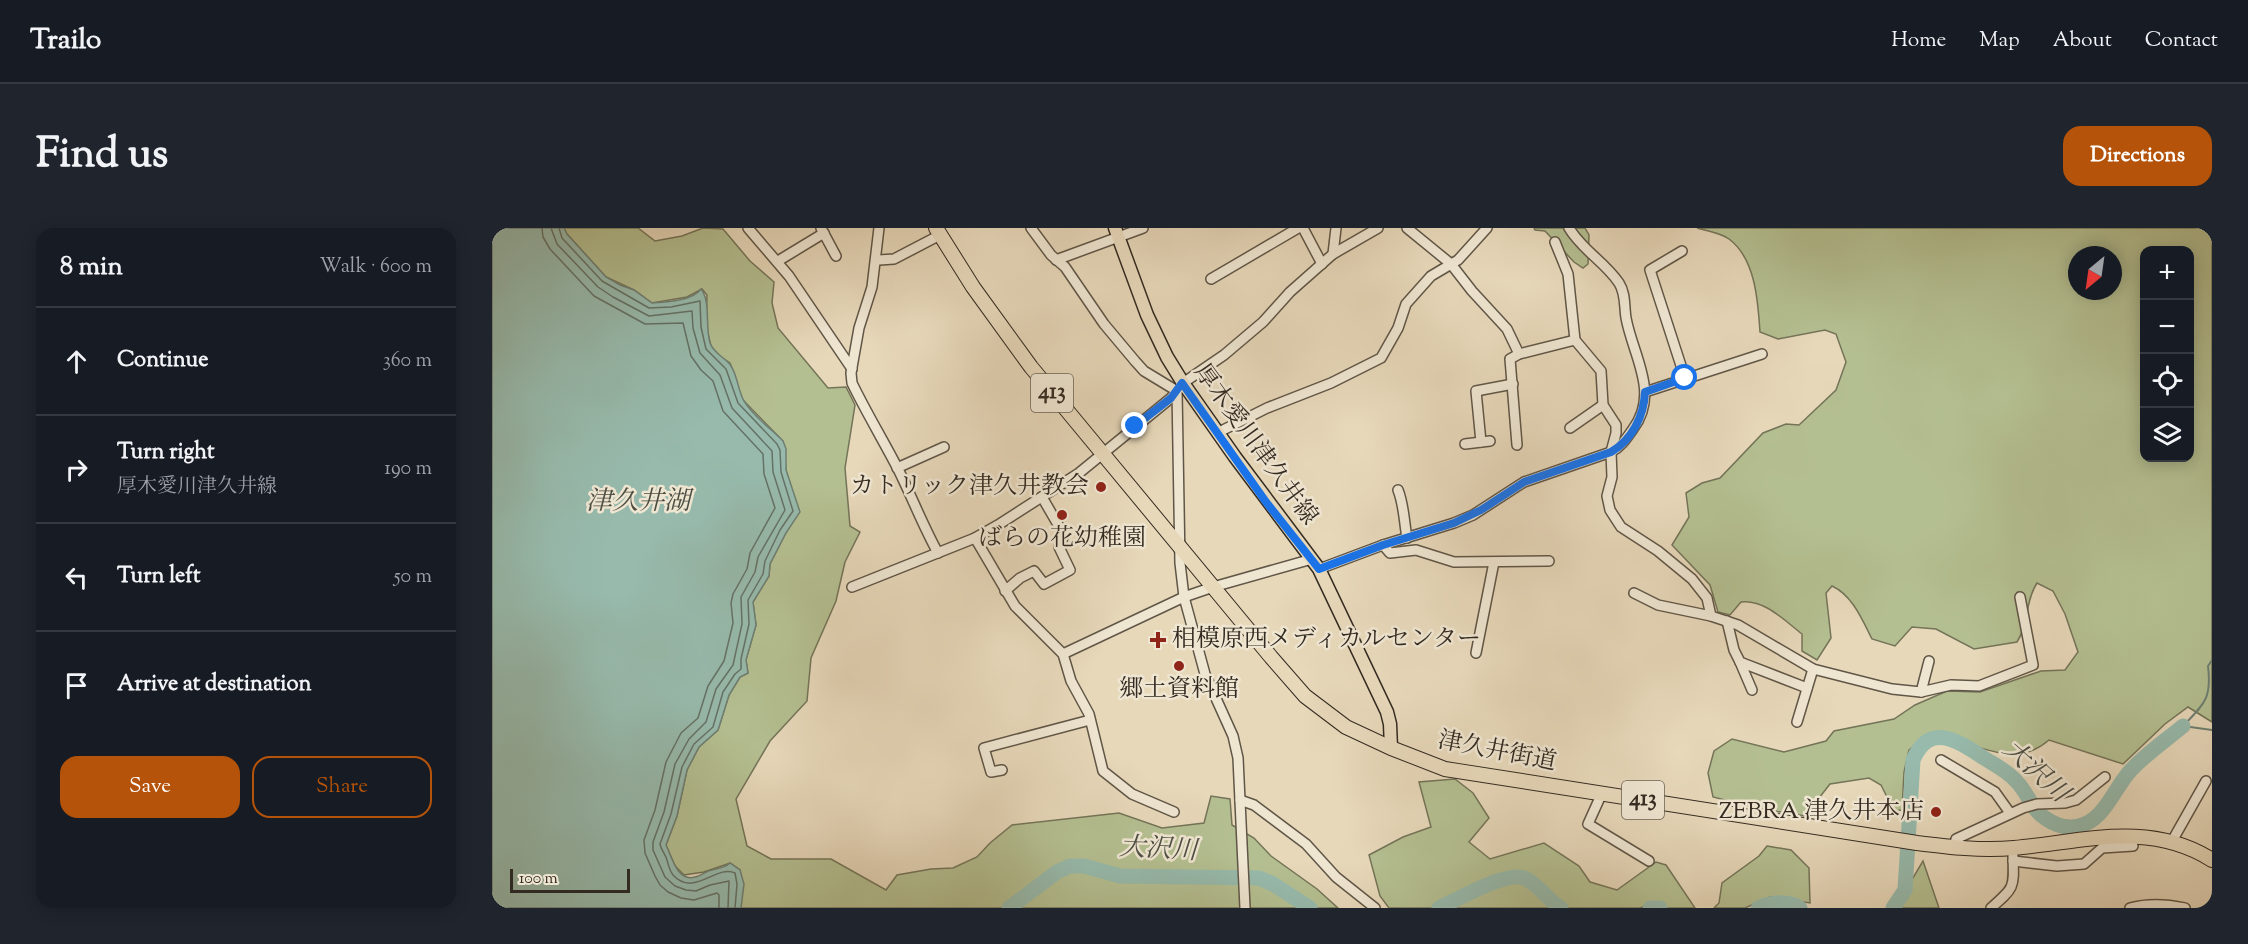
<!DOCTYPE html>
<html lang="en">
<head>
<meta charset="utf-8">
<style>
	:root { --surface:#171b24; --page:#20242c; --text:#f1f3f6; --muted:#9ea1a6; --line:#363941; --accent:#b45309 }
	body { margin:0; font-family:"Sorts Mill Goudy","Noto Serif JP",serif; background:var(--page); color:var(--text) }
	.controls { position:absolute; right:18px; top:18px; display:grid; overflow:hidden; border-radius:12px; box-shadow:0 3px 15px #0003 }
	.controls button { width:54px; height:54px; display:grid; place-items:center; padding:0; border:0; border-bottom:2px solid var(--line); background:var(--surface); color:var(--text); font:30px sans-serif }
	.compass { position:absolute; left:1576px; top:18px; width:54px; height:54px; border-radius:50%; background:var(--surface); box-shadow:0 3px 15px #0003; rotate:209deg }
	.scale { position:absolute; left:18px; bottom:15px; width:120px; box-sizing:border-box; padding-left:6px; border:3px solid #332a21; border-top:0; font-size:16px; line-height:21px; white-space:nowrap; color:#332a21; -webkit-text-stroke:4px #efe6d2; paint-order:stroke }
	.stop { position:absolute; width:18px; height:18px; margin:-14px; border:4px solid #1a73e8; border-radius:50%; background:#fff }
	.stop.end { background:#1a73e8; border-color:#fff; box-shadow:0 2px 6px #0008 }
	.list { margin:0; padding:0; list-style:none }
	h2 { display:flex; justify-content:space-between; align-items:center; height:78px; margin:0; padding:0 24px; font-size:26px }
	h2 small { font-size:20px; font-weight:400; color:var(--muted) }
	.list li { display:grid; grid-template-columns:39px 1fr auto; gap:18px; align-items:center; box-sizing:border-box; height:108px; padding:0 24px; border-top:2px solid var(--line) }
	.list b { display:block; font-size:22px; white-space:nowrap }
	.list p { margin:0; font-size:20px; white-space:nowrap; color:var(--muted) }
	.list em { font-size:20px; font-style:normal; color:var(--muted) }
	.actions { display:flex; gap:12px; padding:18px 24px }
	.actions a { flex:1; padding:14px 0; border:2px solid var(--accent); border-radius:18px; text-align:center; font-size:21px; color:var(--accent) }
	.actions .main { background:var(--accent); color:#fff }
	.icon { flex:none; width:33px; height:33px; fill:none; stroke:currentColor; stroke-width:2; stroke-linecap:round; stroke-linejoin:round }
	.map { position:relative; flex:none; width:1720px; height:680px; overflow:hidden; border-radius:18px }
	header { display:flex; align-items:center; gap:36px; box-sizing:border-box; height:84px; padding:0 30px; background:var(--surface); border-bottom:2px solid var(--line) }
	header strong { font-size:28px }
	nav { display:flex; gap:33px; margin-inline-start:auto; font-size:21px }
	.intro { display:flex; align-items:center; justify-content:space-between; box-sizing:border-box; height:144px; padding:0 36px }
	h1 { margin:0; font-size:42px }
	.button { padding:15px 27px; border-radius:18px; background:var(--accent); color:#fff; font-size:21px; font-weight:700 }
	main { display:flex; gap:36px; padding:0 36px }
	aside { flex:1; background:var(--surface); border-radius:18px; box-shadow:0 3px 15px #0003 }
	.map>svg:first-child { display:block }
	.green { fill:#b4bf91; stroke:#747459; stroke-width:1.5; fill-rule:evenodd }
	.water { fill:#97baac; stroke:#6f8074; stroke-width:1.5 }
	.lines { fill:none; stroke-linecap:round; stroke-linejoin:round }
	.shore { stroke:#657266; stroke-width:1.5 }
	.stream { stroke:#6f8074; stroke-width:2 }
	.river { stroke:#97baac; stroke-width:15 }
	.minor-casing { stroke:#605647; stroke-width:12 }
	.major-casing { stroke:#332a21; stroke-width:15 }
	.highway-casing { stroke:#332a21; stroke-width:16 }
	.minor { stroke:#efe6d2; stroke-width:9 }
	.major { stroke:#e7d8ba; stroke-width:12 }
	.highway { stroke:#e7d8ba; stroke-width:14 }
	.route { stroke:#1a73e8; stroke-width:8 }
	.poi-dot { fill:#8f2418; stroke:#efe6d2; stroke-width:2 }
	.labels { text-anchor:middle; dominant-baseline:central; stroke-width:5; stroke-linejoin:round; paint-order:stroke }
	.shield { fill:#efe6d2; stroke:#6b6256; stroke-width:1.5 }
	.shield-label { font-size:22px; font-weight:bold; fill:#332a21 }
	.street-label { font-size:24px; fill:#332a21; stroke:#efe6d2 }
	.poi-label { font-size:24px; fill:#332a21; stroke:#efe6d2; text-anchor:end }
	.water-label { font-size:26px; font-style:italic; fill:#4c4e44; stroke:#efe6d2 }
</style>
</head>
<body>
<header>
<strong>Trailo</strong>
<nav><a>Home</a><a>Map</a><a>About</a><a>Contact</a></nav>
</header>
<div class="intro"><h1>Find us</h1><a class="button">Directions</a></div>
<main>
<aside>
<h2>8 min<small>Walk · 600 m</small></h2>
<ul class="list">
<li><svg class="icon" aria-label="ahead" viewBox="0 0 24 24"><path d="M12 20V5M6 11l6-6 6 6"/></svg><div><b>Continue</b></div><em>360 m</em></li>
<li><svg class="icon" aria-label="right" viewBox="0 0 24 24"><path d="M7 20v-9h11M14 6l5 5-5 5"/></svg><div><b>Turn right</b><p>厚木愛川津久井線</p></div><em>190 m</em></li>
<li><svg class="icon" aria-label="left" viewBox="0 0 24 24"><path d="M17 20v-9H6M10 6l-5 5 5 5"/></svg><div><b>Turn left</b></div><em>50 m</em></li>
<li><svg class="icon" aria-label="arrive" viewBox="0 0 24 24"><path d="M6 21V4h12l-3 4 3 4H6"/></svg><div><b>Arrive at destination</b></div></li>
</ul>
<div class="actions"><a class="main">Save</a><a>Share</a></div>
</aside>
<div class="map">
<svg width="1720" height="680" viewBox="0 0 1720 680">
	<rect width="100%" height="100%" fill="#e7d8ba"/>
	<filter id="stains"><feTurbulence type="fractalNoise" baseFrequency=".00333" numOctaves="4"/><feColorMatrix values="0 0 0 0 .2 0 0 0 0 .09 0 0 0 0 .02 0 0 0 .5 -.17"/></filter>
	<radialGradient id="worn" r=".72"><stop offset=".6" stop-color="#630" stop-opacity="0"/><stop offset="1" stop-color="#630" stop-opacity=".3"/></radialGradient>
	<!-- green -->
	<g class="green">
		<polygon points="72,0 146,0 163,13 190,8 211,0 231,1 258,33 282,54 280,75 286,100 336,160 354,159 363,177 353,240 358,298 368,304 353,334 344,373 319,430 315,473 278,513 244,571 255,618 279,631 339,631 394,662 405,647 439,641 461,640 485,629 498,615 520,597 627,585 670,600 712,595 719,568 738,571 740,597 762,610 779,628 825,661 846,680 249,680 248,642 238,635 212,644 192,647 183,638 174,617 185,588 195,542 207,519 226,502 237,467 248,449 256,445 254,432 264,397 261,374 277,348 278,336 306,281 294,242 291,213 250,171 238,135 226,127 219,118 214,98 215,67 210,61 195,69 160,75 142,62 114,49 75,6"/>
		<polygon points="1042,0 1093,0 1097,7 1096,36 1091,40 1082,34 1053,3 1043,2"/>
		<path d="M1205 0H1720V494L1696 479 1673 496 1631 536 1557 512C1528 537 1501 524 1468 513 1458 509 1447 505 1436 508 1430 510 1422 518 1417 522L1412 544 1410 582 1402 583 1389 557 1377 550 1338 556 1313 588 1264 580 1221 569 1216 545 1222 523 1240 511 1292 524 1334 513 1342 503 1402 491 1423 477 1455 463 1488 464 1549 443 1573 442 1586 424 1573 386 1561 363 1545 355C1533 373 1537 396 1525 414L1482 421 1444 401 1420 399 1403 418 1380 411C1370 391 1360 367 1340 358L1334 365 1339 410 1325 432 1310 423V406C1292 392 1272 371 1249 374L1238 387 1226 384 1218 357 1180 317 1197 289 1194 265 1210 255 1228 250 1271 205 1294 196 1307 197 1344 162 1354 134 1344 106 1333 102 1286 111 1268 104C1266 75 1264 31 1237 11 1229 5 1215 3 1205 0ZM1652 22H1698V230H1652ZM1585 27H1621V63H1585Z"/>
		<polygon points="963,551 981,565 997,590 977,614 998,631 1052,615 1087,638 1098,654 1125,662 1164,634 1174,637 1203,680 1168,680 1159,676 1148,680 897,680 888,668 877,627 911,609 939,599 927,554"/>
		<polygon points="1275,618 1299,622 1317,640 1318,675 1278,669 1253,680 1222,680 1227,675 1230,655 1267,628"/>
		<polygon points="1431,633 1447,680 1403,680"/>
	</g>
	<!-- water -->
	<path class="water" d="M0 0H72L75 6 114 49 128 57 142 62 160 75C175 74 200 73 209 61 219 73 213 98 218 115 222 126 234 130 239 138 246 149 246 163 252 173 261 188 278 200 291 213L294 221V242L308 284 294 305 278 336 277 348 261 374 264 397 254 432 256 445 248 449 237 467 226 502 207 519 195 542 185 588 174 617C180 629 185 654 203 649 208 648 212 645 216 643 224 641 233 640 238 635L248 642 252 656 249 680H0Z"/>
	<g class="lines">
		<!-- shore -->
		<g class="shore">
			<polyline points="50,0 51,9 58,21 102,68 153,96 191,95 199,128 209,142 221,153 231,183 271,226 272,246 283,280 258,325 255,341 241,366 239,375 241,395 232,433 216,458 206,490 189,505 174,534 163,582 152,612 153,625 163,648 168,657 176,664 189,670 202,672 225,665 227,667 227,680"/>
			<polyline points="59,0 65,16 106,59 121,69 157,88 200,83 201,100 208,125 228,147 240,180 280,223 281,244 293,282 266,329 263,344 249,369 250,396 241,437 224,461 214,494 197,511 183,536 172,584 161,614 161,622 173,649 183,658 194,662 204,663 218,657 237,653 236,680"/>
			<path d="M67 0 70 10 110 53 157 80 179 79 208 73 209 99 214 121 234 141 246 175 285 216 288 222 289 244 301 283 288 302 273 333 271 346 256 372 257 396 249 431V441L243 446 231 464 221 499 202 516 190 539 179 586 168 616C169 621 172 625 174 629 176 635 177 642 181 647 202 670 224 636 243 645L245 656 243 680"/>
		</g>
		<!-- stream -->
		<g class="stream">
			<path d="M1691 498C1712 476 1720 471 1716 438L1720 432"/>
			<polyline points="1691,498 1720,502"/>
		</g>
		<!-- river -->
		<g class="river">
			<polyline points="517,680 565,644 578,638 592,638 628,648 767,650 781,656 818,680"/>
			<path d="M947 680C965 672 1014 643 1032 650 1047 656 1055 672 1069 680"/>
			<polyline points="1158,680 1168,680"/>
			<path d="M1266 680C1279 674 1295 672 1308 680"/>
			<path d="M1401 680 1413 662 1421 532C1438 493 1466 513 1492 530 1503 537 1516 543 1525 554 1536 565 1539 581 1553 590 1563 597 1575 601 1587 598 1613 592 1622 560 1639 542 1654 526 1674 512 1691 498"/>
		</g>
		<!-- minor casing -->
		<g class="minor-casing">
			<g id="minor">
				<polyline points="256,0 297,48 360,141"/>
				<polyline points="329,0 344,28"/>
				<path d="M387 0 380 59 367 100 359 145 360 155C374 184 391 212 406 241 420 269 431 298 446 325"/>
				<polyline points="539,0 559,27 573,39 612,96 643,133 652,143 685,163"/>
				<polyline points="811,0 830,36"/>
				<polyline points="915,0 959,36 980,63 1015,101 1027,126"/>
				<polyline points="1063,14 1076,46 1083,112 1109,143 1111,177 1124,197 1124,205 1119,224 1120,249 1115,268 1118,282 1129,299 1166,323 1200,351 1215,370 1219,388 1246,397 1321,441 1400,461 1429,464 1459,457 1487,458 1541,437 1528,369"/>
				<polyline points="1190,23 1158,42 1193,150"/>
				<polyline points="841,26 844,0"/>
				<polyline points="387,32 402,31 448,7"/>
				<polyline points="564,32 651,0"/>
				<polyline points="286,33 332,5"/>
				<polyline points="719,51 806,0"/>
				<polyline points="685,163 688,335 692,369 713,446 741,508 746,530 753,680"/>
				<polyline points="1153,164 1270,126"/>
				<polyline points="1078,200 1111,177"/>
				<polyline points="725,205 775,180 839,155 889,130 906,100 914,76 939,48 966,32 995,0"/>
				<polyline points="989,214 984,163 1021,156"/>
				<polyline points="973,216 998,213"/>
				<polyline points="1025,217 1018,131 1027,126 1083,112"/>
				<polyline points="405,240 452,219"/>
				<path d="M906 262C912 277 912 293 915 310"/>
				<polyline points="483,310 523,378 571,426 579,453 597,486 611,543 640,566 682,584"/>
				<polyline points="891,317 898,325 924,322 962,334 1057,333"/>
				<path d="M827 341 891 317 962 295 981 287 1032 254 1119 224C1129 219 1134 211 1141 201 1168 165 1141 128 1134 90 1132 78 1134 66 1127 55 1113 34 1090 22 1077 0"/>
				<polyline points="360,359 483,310 506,297 587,245 679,170 691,155 732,127 771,94 798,64 841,26 886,0"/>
				<polyline points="513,363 528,350 542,343 552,356 578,342 567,319 572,307 550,269"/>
				<polyline points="1142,365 1166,377 1219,388"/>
				<polyline points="1235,393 1242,422 1248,434 1315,460"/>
				<polyline points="984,425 1002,334"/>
				<polyline points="571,426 692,369 721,359 820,331"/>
				<polyline points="1248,434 1260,462"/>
				<polyline points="1429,464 1437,433"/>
				<polyline points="1305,494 1321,441"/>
				<polyline points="1449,532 1503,564 1518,585"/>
				<polyline points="510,542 499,544 492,520 598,492"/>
				<polyline points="1110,565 1096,596 1157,633"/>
				<polyline points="748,572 762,577 814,616 844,649 883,680"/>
				<polyline points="1679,615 1714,553"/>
				<polyline points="1462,620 1464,611 1531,580 1545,576 1573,575 1584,572 1613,549"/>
				<polyline points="1521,633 1565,638 1592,636 1610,620 1641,618"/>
				<path d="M1499 680C1523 659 1522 660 1521 628"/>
				<path d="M1638 680C1656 675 1674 676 1693 680"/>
			</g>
		</g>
		<!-- major casing -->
		<g class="major-casing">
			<polyline id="major" points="623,0 655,87 675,129 691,155 743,229 827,341 895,484 898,496 899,520"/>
		</g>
		<!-- highway casing -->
		<g class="highway-casing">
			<path id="highway" d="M444 0 481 59 539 139 779 429 813 468 854 499 899 520 953 541 1425 615C1457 619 1489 623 1522 620 1590 614 1657 592 1720 632"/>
		</g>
		<!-- minor -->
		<use href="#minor" class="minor"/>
		<!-- major -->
		<use href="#major" class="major"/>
		<!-- highway -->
		<use href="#highway" class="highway"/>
	</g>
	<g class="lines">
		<!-- route -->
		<path class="route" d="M643 198 679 170 690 155 774 274 827 341 891 317 962 295 989 282 1032 254 1119 224C1140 212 1152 188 1153 164L1193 150"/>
	</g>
	<!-- markers -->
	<g class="poi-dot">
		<circle cx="609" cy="259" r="6"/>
		<circle cx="570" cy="287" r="6"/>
		<path d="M663 403h6v6h6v6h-6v6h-6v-6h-6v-6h6z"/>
		<circle cx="687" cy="438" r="6"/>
		<circle cx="1444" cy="584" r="6"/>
	</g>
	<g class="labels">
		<!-- shield labels -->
		<g class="shield">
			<rect x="539" y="146" width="42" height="38" rx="4.5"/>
			<rect x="1130" y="553" width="42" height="38" rx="4.5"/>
		</g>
		<g class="shield-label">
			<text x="560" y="165">413</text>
			<text x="1151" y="572">413</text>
		</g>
		<!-- street labels -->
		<g class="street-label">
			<text transform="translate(763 217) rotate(54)">厚木愛川津久井線</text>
			<text transform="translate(1005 524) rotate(11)">津久井街道</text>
		</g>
		<!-- poi labels -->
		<g class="poi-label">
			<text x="597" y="259">カトリック津久井教会</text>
			<text x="570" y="311" text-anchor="middle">ばらの花幼稚園</text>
			<text x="680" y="412" text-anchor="start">相模原西メディカルセンター</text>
			<text x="687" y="462" text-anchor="middle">郷土資料館</text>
			<text x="1432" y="584">ZEBRA 津久井本店</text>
		</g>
		<!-- water labels -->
		<g class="water-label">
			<text x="146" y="274">津久井湖</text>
			<text transform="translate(1543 544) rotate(42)">大沢川</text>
			<text transform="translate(666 622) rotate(3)">大沢川</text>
		</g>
	</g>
	<rect width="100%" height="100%" filter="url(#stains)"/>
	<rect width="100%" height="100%" fill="url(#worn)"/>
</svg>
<div class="controls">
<button>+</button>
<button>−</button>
<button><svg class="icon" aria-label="locate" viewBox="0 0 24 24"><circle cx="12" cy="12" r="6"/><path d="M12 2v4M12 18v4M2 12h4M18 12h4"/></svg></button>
<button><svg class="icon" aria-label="layers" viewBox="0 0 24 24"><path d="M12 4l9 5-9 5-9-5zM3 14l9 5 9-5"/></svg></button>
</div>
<svg class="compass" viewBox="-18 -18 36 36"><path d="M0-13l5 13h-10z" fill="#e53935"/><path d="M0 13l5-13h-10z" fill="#9ea1a6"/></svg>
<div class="scale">100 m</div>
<div class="stop" style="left:1193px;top:150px"></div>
<div class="stop end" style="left:643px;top:198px"></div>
</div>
</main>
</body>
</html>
